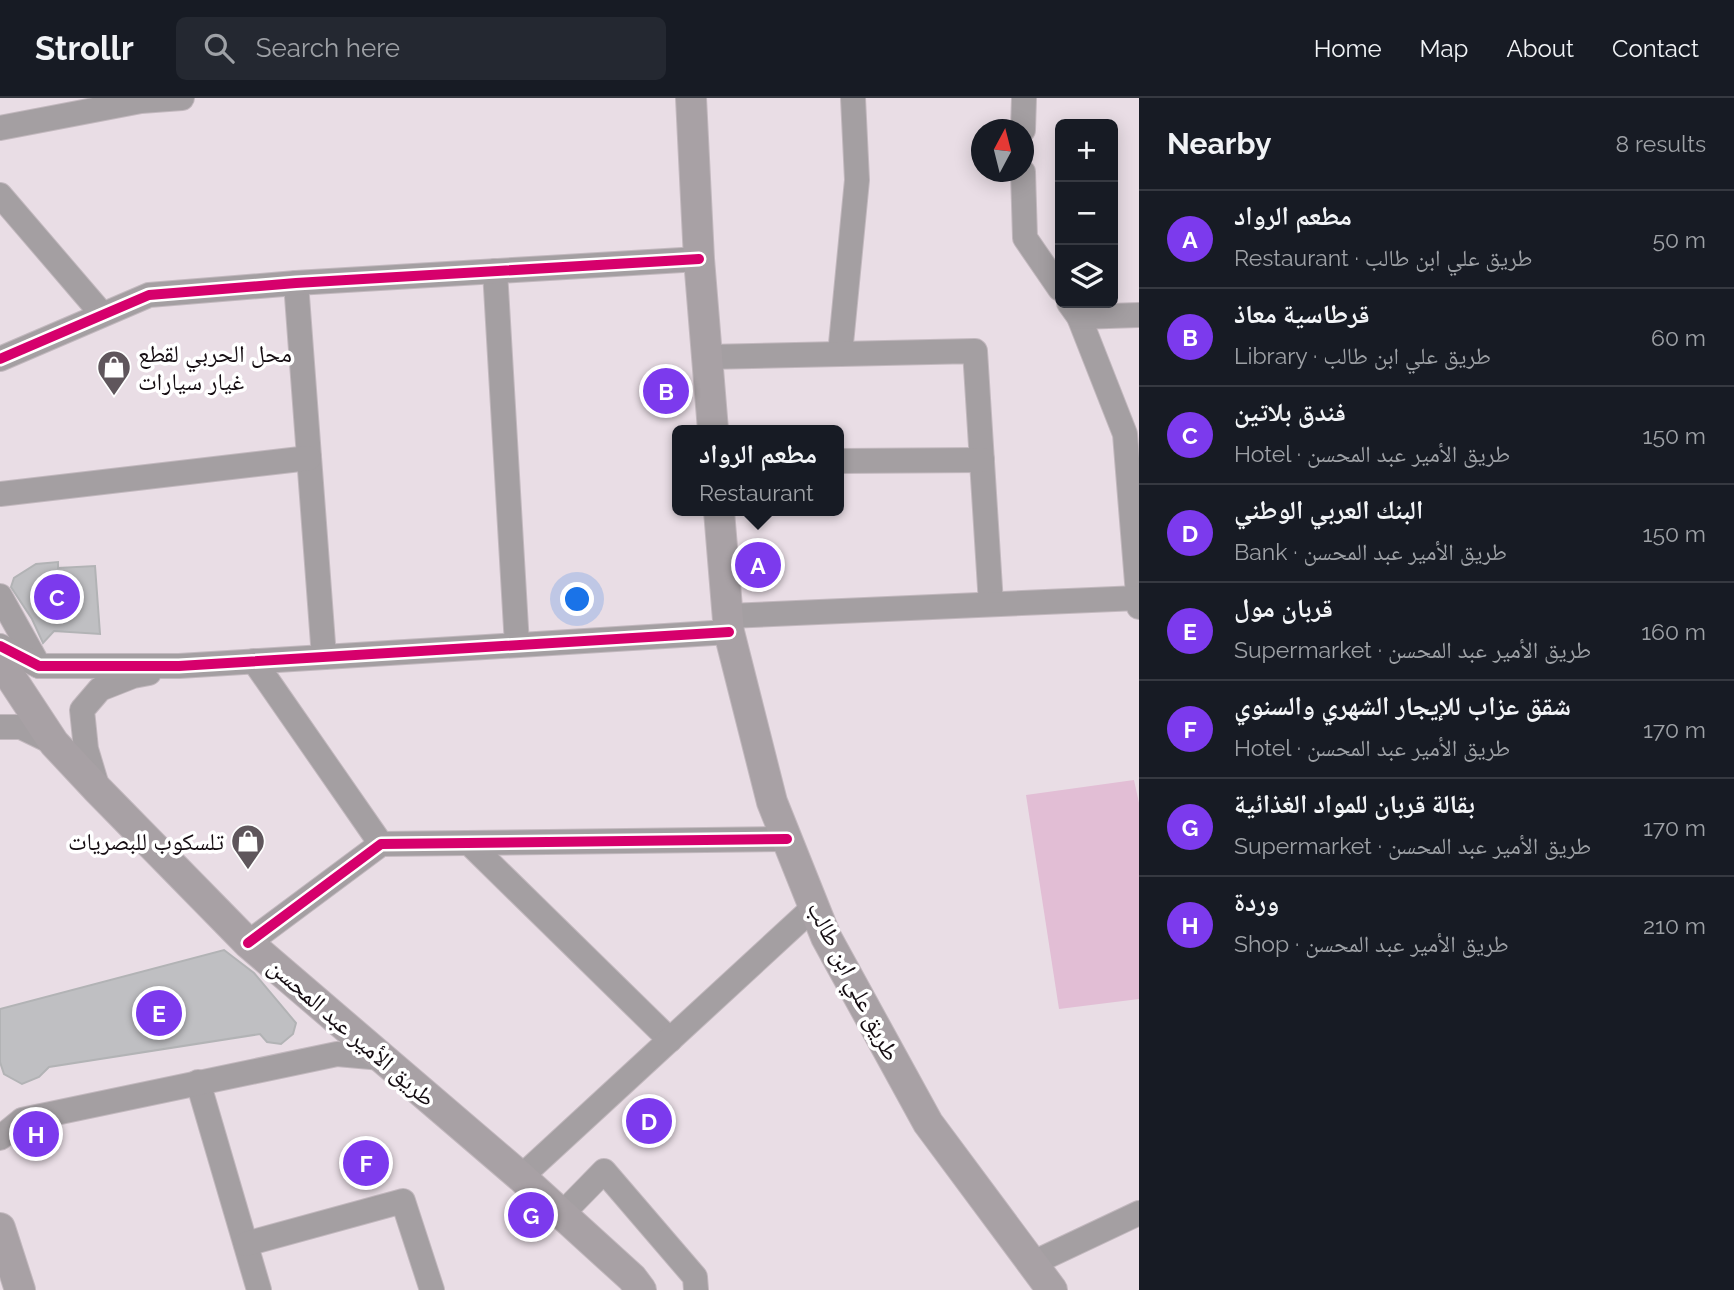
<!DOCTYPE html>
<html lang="en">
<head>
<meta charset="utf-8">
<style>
	:root { --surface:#171b24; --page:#242831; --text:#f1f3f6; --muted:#9ea1a6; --line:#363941; --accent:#7c3aed }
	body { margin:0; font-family:Raleway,"Noto Naskh Arabic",sans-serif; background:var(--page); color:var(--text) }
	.controls { position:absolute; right:21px; top:21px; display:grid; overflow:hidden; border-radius:10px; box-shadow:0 4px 18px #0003 }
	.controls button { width:63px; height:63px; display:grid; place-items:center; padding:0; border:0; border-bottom:2px solid var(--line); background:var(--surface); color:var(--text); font:35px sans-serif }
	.compass { position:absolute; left:971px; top:21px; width:63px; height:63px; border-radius:50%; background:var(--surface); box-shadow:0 4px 18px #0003; rotate:7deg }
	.you { position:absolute; left:578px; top:502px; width:24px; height:24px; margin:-18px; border:5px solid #fff; border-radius:50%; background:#1a73e8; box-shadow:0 0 0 10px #1a73e833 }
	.badge { display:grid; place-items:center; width:46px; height:46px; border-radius:50%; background:var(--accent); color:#fff; font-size:23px; font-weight:700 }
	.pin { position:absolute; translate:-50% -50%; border:4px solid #fff; box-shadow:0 2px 7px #0006 }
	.popup { position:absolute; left:672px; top:327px; width:172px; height:91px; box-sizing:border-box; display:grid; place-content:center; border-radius:10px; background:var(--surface); filter:drop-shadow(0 2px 5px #0005); font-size:23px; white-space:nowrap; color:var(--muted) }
	.popup b { font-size:26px; color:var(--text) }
	.popup::after { content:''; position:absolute; left:50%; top:100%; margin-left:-14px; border:14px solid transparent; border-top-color:var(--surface) }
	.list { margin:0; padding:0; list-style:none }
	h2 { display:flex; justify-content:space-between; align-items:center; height:91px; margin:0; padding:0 28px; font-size:30px }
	h2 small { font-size:23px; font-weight:400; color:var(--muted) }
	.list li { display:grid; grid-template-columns:46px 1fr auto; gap:21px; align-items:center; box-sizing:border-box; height:98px; padding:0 28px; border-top:2px solid var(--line) }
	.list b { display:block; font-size:26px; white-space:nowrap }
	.list p { margin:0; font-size:23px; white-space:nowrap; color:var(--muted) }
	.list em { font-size:23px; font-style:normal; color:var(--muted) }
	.icon { flex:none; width:38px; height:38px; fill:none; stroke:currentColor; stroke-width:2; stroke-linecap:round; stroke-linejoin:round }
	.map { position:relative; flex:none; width:1139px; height:1192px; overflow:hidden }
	header { display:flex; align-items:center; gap:42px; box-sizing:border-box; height:98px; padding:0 35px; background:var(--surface); border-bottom:2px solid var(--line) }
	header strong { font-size:33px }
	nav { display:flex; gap:38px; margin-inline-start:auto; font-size:24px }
	.search { width:490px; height:63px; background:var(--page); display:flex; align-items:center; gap:18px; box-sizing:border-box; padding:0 24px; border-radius:10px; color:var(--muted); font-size:26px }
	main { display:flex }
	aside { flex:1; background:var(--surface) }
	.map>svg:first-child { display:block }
	.green { fill:#e2bed5 }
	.building { fill:#bfbfc2; stroke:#b2b3b5; stroke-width:2 }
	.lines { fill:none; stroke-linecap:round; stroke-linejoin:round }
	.minor-casing { stroke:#c2b8be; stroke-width:26 }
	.major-casing { stroke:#c2b8be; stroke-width:32 }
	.minor { stroke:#a49fa2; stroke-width:24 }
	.major { stroke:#a8a1a5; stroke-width:30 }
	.cycleway-casing { stroke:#fff; stroke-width:15 }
	.cycleway { stroke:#d6006c; stroke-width:10 }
	.labels { text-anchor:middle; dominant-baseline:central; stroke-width:7; stroke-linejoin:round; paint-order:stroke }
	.poi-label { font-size:24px; fill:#150d12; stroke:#fff; text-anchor:start }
	.street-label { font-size:24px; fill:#150d12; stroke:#fff }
</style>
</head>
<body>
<header>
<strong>Strollr</strong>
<div class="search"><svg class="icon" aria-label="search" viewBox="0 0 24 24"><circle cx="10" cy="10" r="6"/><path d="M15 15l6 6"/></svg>Search here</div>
<nav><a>Home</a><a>Map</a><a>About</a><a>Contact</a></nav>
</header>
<main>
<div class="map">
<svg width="1139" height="1192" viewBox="0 0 1139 1192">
	<rect width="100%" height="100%" fill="#e9dde5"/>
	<!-- green -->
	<polygon class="green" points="1134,682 1139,705 1139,901 1059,911 1026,697"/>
	<!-- building -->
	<g class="building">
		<polygon points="58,464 58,470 95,468 100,536 54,533 43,545 32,521 11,489 14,480 36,466"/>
		<polygon points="224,852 254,875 296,925 293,936 281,946 267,944 260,936 49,969 39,979 22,986 4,976 0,964 0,911"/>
	</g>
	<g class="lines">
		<!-- minor casing -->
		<g class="minor-casing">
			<g id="minor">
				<polyline points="0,30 141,3 182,0"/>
				<polyline points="1023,32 1024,0"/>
				<polyline points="1023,74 1025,140 1060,191"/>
				<polyline points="0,97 102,216"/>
				<polyline points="495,173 517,547"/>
				<polyline points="296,185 324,559"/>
				<polyline points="1069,205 1079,219 1125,336 1139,509"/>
				<polyline points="1079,219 1139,217"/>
				<polyline points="840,256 857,82 853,0"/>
				<polyline points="707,259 975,253 991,506"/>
				<polyline points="0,261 149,197 296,185 699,161"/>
				<polyline points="838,363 982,362"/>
				<polyline points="0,396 309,360"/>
				<polyline points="0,498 39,568"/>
				<polyline points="728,518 1138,500"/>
				<polyline points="0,548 39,568 179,568 729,534"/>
				<polyline points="254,563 381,746"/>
				<polyline points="0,629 21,629 54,645"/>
				<polyline points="98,691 86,651 82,612 100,591 133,578 149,575"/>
				<polyline points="469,745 670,942"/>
				<polyline points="248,845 381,746 787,741"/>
				<polyline points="198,984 259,1192"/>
				<polyline points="0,1040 22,1022 337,956 382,960"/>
				<polyline points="521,1079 814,809"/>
				<polyline points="562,1116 604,1073 695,1179 696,1192"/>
				<polyline points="246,1146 403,1103 432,1192"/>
				<polyline points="1033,1165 1139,1115"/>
			</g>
		</g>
		<!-- major casing -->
		<g class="major-casing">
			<g id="major">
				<polyline points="691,0 699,161 713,332"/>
				<polyline points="719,413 729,534 772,704 826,839 928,1025 1052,1192"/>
				<polyline points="0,563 54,645 98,692 248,845 521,1079 632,1180 641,1192"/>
				<polyline points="0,1130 20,1192"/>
			</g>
		</g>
		<!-- minor -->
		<use href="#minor" class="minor"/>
		<!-- major -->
		<use href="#major" class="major"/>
		<!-- cycleway casing -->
		<g class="cycleway-casing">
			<g id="cycleway">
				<polyline points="0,261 149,197 296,185 699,161"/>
				<polyline points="0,548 39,568 179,568 729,534"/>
				<polyline points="248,845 381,746 787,741"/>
			</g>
		</g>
		<!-- cycleway -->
		<use href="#cycleway" class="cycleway"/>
	</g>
	<!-- icons -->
	<defs>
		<g id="shop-pin" transform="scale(1.75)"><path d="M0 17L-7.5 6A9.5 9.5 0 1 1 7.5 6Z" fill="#5f565c" stroke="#fff"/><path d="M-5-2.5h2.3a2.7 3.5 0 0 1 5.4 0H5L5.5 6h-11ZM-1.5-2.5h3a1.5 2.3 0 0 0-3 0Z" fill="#fff"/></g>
	</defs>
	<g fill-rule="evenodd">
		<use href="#shop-pin" x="114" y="269"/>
		<use href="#shop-pin" x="248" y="743"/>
	</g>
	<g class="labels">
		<!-- poi labels -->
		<g class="poi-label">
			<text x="138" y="255">محل الحربي لقطع<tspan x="138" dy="28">غيار سيارات</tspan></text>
			<text x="224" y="743" text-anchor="end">تلسكوب للبصريات</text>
		</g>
		<!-- street labels -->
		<g class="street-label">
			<text transform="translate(854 883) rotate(63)">طريق علي ابن طالب</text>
			<text transform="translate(352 934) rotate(41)">طريق الأمير عبد المحسن</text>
		</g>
	</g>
</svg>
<div class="controls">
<button>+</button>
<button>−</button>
<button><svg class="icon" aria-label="layers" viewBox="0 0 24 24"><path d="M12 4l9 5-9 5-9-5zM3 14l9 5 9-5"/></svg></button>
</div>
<svg class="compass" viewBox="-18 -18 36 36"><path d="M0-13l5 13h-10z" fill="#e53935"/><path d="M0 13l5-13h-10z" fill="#9ea1a6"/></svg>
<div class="you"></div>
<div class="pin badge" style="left:758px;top:467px">A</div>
<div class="popup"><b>مطعم الرواد</b>Restaurant</div>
<div class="pin badge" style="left:666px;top:293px">B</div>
<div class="pin badge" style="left:57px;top:499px">C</div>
<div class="pin badge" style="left:649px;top:1023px">D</div>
<div class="pin badge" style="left:159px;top:915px">E</div>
<div class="pin badge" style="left:366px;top:1065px">F</div>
<div class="pin badge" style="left:531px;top:1117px">G</div>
<div class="pin badge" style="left:36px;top:1036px">H</div>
</div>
<aside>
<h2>Nearby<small>8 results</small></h2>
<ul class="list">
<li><span class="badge">A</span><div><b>مطعم الرواد</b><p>Restaurant · طريق علي ابن طالب</p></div><em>50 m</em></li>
<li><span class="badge">B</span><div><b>قرطاسية معاذ</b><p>Library · طريق علي ابن طالب</p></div><em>60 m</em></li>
<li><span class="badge">C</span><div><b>فندق بلاتين</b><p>Hotel · طريق الأمير عبد المحسن</p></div><em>150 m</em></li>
<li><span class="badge">D</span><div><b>البنك العربي الوطني</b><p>Bank · طريق الأمير عبد المحسن</p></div><em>150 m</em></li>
<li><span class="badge">E</span><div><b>قربان مول</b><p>Supermarket · طريق الأمير عبد المحسن</p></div><em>160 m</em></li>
<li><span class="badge">F</span><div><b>شقق عزاب للإيجار الشهري والسنوي</b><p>Hotel · طريق الأمير عبد المحسن</p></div><em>170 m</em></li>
<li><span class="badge">G</span><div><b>بقالة قربان للمواد الغذائية</b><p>Supermarket · طريق الأمير عبد المحسن</p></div><em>170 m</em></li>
<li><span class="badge">H</span><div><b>وردة</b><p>Shop · طريق الأمير عبد المحسن</p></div><em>210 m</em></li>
</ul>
</aside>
</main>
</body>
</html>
